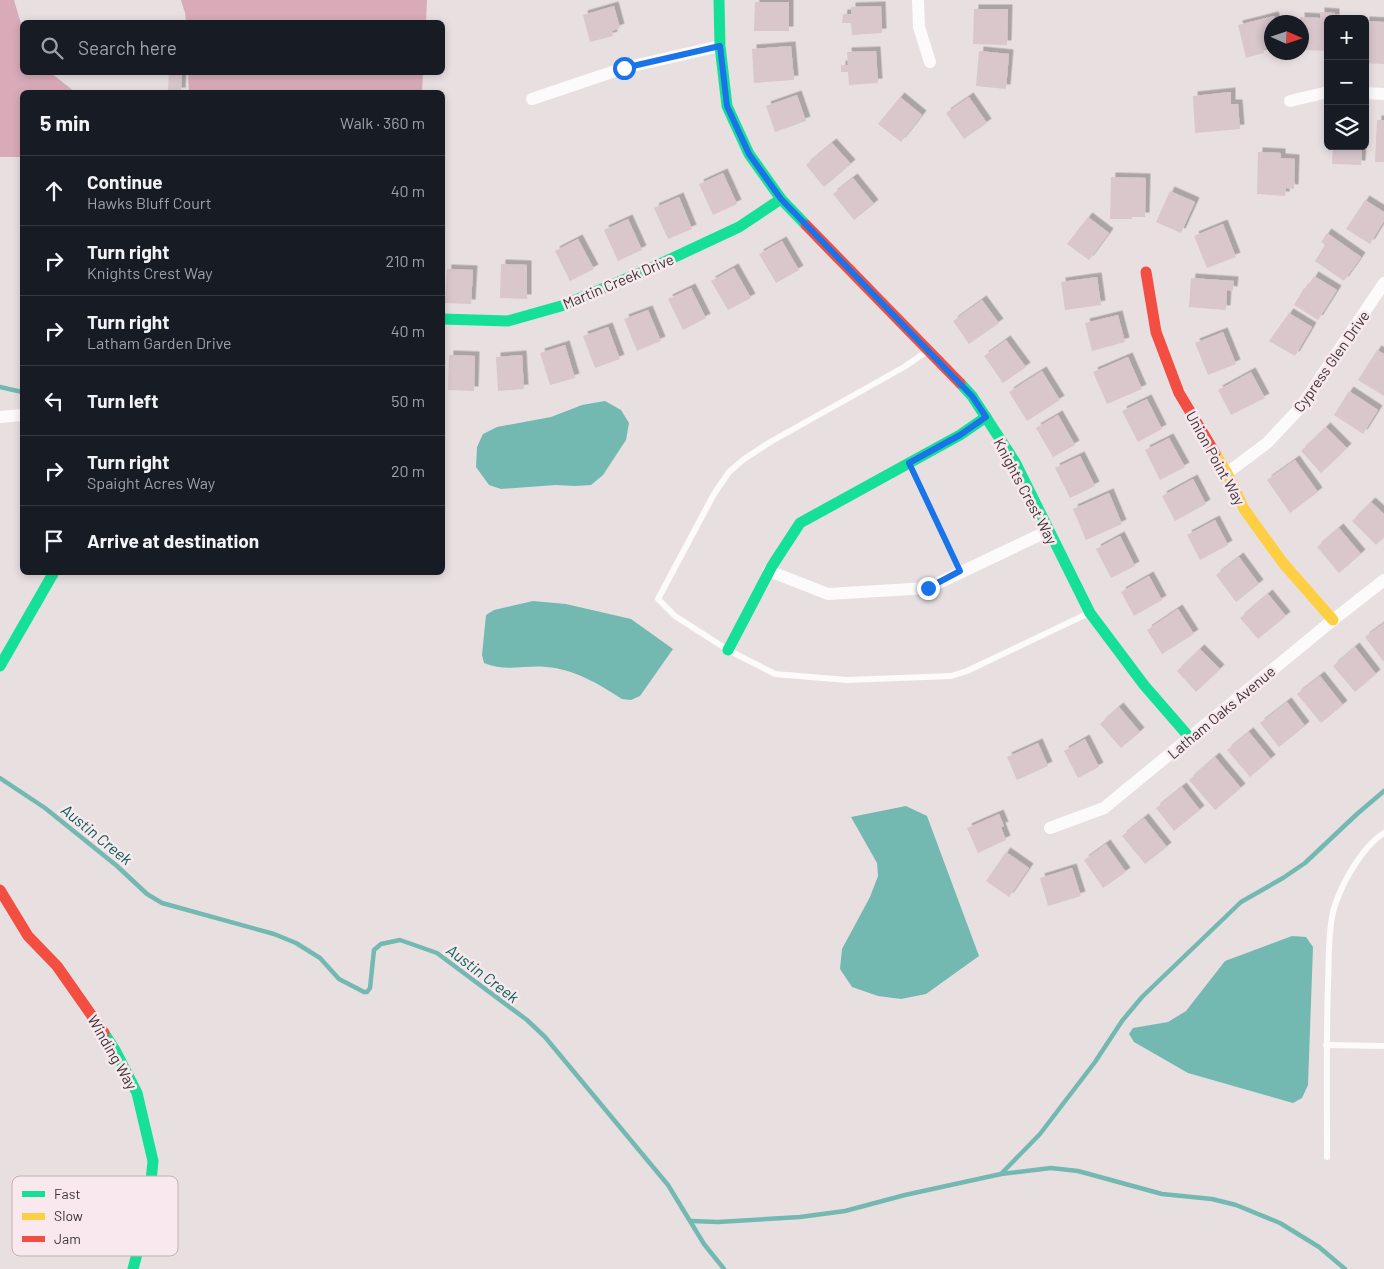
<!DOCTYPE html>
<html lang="en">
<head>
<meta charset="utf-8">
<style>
	:root { --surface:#171b24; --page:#242831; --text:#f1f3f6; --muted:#9ea1a6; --line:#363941 }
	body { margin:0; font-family:Barlow,sans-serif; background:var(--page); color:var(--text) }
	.controls { position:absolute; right:15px; top:15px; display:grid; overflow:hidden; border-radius:8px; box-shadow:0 2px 8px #0003 }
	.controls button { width:45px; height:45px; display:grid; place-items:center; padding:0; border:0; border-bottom:1px solid var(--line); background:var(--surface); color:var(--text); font:25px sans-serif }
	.compass { position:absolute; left:1264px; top:15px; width:45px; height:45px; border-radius:50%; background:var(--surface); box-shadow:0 2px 8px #0003; rotate:93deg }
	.stop { position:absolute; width:15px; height:15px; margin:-11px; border:4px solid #1a73e8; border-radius:50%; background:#fff }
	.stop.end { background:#1a73e8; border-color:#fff; box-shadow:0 1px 5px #0008 }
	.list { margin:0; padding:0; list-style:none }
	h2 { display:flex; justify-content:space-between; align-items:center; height:65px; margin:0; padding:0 20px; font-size:21px }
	h2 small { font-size:16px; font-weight:400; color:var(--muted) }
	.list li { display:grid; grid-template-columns:32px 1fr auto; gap:15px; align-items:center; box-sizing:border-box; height:70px; padding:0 20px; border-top:1px solid var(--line) }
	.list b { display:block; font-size:19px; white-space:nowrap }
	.list p { margin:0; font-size:16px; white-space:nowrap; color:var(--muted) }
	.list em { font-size:16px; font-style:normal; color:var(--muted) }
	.icon { flex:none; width:28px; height:28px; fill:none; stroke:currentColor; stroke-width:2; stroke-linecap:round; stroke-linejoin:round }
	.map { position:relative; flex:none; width:1384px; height:1269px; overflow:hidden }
	.search { position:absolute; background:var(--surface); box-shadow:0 2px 8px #0003; left:20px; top:20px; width:425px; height:55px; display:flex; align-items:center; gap:12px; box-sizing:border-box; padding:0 18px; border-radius:8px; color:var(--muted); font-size:19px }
	.panel { position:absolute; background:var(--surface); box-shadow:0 2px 8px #0003; left:20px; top:90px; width:425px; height:485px; border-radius:8px }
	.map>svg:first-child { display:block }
	.forest { fill:#d9abb9 }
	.water { fill:#73b9b1 }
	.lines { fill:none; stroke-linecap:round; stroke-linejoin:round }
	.stream { stroke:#73b9b1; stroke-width:4.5 }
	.building { fill:#d9c7cc; filter:url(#shadow) }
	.lane { stroke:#fcfafa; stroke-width:6 }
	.street { stroke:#fcfafa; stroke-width:12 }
	.fast { stroke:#16e098; stroke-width:11 }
	.slow { stroke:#ffcf43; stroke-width:11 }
	.jam { stroke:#f24e42; stroke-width:11 }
	.route { stroke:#1a73e8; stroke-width:6 }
	.labels { text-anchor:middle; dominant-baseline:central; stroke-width:5; stroke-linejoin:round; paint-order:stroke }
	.street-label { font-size:15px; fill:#3b3537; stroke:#f9e8ed }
	.water-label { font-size:16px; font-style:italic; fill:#086159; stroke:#f9e8ed }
	.key { fill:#f9e8ed; stroke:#c0b2b6; stroke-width:1 }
	.key-label { font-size:14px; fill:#3b3537 }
</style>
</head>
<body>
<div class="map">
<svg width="1384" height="1269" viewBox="0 0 1384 1269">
	<defs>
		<filter id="shadow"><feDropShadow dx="4.5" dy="-4.5" stdDeviation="0" flood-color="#0004"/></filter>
	</defs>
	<rect width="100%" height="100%" fill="#e8dfe1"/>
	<!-- forest -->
	<g class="forest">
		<polygon points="0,0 14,0 22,27 22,72 51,73 75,92 22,92 22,157 0,157"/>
		<polygon points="181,0 427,0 426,22 186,22 185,13"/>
		<polygon points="188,73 188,72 423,73 422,92 189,92"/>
	</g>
	<!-- water -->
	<g class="water">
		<polygon points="605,401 621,410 629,423 626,440 603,475 591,485 575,486 556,485 501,489 489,485 476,467 477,447 483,434 497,427 551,417 582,405"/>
		<path d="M533 601 566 604 631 619 673 649 640 696 631 700 622 699C599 684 574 669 546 667 526 665 504 672 484 663L482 655 486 615 494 610Z"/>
		<polygon points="906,806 927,816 979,956 926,994 901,999 878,996 852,987 840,969 842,949 870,897 878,876 877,863 851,817"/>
		<polygon points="1292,936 1306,937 1313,947 1308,1085 1302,1098 1293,1103 1188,1073 1134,1042 1129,1034 1133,1028 1168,1022 1186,1011 1225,961"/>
	</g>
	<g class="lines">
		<!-- stream -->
		<g class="stream">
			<polyline points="0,387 22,392"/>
			<polyline points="0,778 45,808 117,866 147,894 162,903 274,934 296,943 320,958 339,979 364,992 367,992 370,988 374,950 381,944 400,940 437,953 527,1020 545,1037 668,1185 704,1244 724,1269"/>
			<polyline points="1001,1174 1040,1134 1095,1062 1122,1021 1142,997 1241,902 1283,878 1305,863 1357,814 1384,791"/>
			<polyline points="691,1221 718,1222 800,1217 845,1211 905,1195 1001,1174 1051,1168 1078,1171 1162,1194 1212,1199 1236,1205 1280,1223 1319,1247 1345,1269"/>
		</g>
	</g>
	<!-- building -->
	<g class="building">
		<polygon points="755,2 789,2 789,31 754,31"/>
		<polygon points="614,6 620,28 612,31 613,36 590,42 583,15"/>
		<polygon points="881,6 882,33 852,35 851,23 842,23 843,14 851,14 851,7"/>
		<polygon points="974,9 1008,9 1007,45 973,44"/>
		<polygon points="1320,12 1335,13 1335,19 1328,19 1328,51 1302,50 1300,17 1320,18"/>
		<polygon points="1274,16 1276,22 1272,22 1272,47 1263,49 1264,53 1246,58 1238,25"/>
		<polygon points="1365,21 1384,22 1384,64 1365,63"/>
		<polygon points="791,46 794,80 754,83 752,49"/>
		<polygon points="876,51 878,83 849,85 848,72 841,72 841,65 848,65 847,52"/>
		<polygon points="979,51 1009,54 1006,89 976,86"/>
		<polygon points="169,72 182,72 181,92 168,92"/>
		<polygon points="1231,92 1231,104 1238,104 1240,129 1195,133 1193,96"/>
		<polygon points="797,95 806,121 775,132 766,106"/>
		<polygon points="900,97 922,115 901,142 878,124"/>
		<polygon points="969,97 987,123 964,139 946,113"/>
		<polygon points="1377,120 1384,120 1384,162 1375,162"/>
		<polygon points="832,143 851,164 824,187 806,165"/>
		<polygon points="1333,146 1362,146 1361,165 1332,164"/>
		<polygon points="1258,152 1281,153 1281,158 1295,159 1294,189 1286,188 1285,196 1257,194"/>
		<polygon points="723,173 737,204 713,215 699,184"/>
		<polygon points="1111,177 1146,178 1145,217 1132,217 1132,219 1110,219"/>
		<polygon points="853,178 874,204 854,220 833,194"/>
		<polygon points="1170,191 1195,202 1181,233 1156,222"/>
		<polygon points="679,197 692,229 668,239 654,208"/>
		<polygon points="1365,200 1384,212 1384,221 1370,244 1346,229"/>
		<polygon points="1088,217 1109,233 1089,260 1067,244"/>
		<polygon points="628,219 642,250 618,261 604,230"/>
		<polygon points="1223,224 1236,257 1207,268 1194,236"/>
		<polygon points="1327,233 1361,257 1344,281 1315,261 1325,245 1321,242"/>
		<polygon points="578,239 594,269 570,281 555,251"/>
		<polygon points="782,241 799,270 776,283 759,254"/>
		<polygon points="501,264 527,265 527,299 500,298"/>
		<polygon points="734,268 751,298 728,310 711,281"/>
		<polygon points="447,269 473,270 471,304 445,303"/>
		<polygon points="1314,276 1337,290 1318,320 1294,305 1304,288 1306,289"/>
		<polygon points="1097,277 1101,305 1065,310 1061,282"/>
		<polygon points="1191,278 1234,281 1233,291 1227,290 1226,310 1189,307"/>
		<polygon points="691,288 706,318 683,330 668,299"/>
		<polygon points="982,300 999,323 969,344 953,321"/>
		<polygon points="648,310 661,341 637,351 624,319"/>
		<polygon points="1289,313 1312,327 1295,356 1269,341"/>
		<polygon points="1118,315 1125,342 1092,351 1085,323"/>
		<polygon points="608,327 620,359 595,368 583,336"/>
		<polygon points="1223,332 1236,364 1208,375 1195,343"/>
		<polygon points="1006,340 1026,367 1003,383 984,356"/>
		<polygon points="565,345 575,378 550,385 540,353"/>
		<polygon points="1377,350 1384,354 1384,396 1358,380"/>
		<polygon points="449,355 475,356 474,391 448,390"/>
		<polygon points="522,355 524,389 498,391 496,357"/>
		<polygon points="1128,357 1142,389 1107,404 1093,372"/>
		<polygon points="1042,371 1060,400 1027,421 1009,392"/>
		<polygon points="1251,372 1265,398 1231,415 1218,390"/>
		<polygon points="1349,391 1378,410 1363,434 1334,415"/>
		<polygon points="1147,399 1162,429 1138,442 1122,411"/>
		<polygon points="1058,415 1075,445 1053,457 1036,428"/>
		<polygon points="1326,427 1347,448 1321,473 1301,451"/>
		<polygon points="1169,438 1185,467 1160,480 1145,450"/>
		<polygon points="1080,456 1095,486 1070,498 1055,468"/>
		<polygon points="1295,460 1318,492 1290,513 1267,480"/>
		<polygon points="1193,479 1206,504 1175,521 1162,496"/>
		<polygon points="1109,493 1122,524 1086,540 1073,509"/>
		<polygon points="1371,502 1384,514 1384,537 1376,545 1352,521"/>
		<polygon points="1215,520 1228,545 1200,560 1187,535"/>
		<polygon points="1339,528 1361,554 1339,573 1317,547"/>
		<polygon points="1120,536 1135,566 1111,578 1096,549"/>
		<polygon points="1239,557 1259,584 1236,602 1216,575"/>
		<polygon points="1149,576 1162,600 1134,616 1121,592"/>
		<polygon points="1268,594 1286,616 1258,639 1240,618"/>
		<polygon points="1178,609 1194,634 1162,654 1147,630"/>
		<polygon points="1384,623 1384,661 1383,661 1365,637"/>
		<polygon points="1355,647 1376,674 1355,692 1333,666"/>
		<polygon points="1200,649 1220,669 1196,692 1177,671"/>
		<polygon points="1320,676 1343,705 1321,723 1297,694"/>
		<polygon points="1287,702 1305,726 1279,747 1260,723"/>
		<polygon points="1119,707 1140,732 1121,748 1100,724"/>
		<polygon points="1249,732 1271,759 1250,777 1227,750"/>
		<polygon points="1085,739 1099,767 1078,778 1064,751"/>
		<polygon points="1038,743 1048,766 1017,780 1007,757"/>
		<polygon points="1215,757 1241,788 1215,810 1189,780"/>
		<polygon points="1182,787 1200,810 1174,831 1156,808"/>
		<polygon points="999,814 1004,826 1001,827 1006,840 978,853 967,828"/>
		<polygon points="1144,818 1167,847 1145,864 1122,836"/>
		<polygon points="1106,844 1126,872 1103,888 1084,860"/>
		<polygon points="1006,852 1029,868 1009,897 986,881"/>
		<polygon points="1072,868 1081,896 1048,906 1040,878"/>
	</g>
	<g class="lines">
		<!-- lane -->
		<g class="lane">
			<polyline points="926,352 904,367 772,441 744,459 729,472 714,494 658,599 675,616 728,650 775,674 847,680 951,676 967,671 1089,613"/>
			<polyline points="909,464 960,571"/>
			<polyline points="1326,1045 1384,1046"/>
			<path d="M1327 1157C1327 1099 1326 1042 1328 984 1329 961 1328 926 1335 905 1343 881 1363 846 1384 833"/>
		</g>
		<!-- street -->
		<g class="street">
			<polyline points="918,0 919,27 930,62"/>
			<polyline points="1365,93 1384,94"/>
			<polyline points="532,99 624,68 720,46"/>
			<polyline points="1290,101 1328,92"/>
			<polyline points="0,417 22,415"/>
			<polyline points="1227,473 1267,443 1300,408 1384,283"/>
			<polyline points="769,571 828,594 928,588 1048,531"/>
			<polyline points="1050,828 1104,808 1333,620 1384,580"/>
		</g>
		<!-- fast -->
		<g class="fast">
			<polyline points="719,0 720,46 727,106 749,154 781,199 806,225"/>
			<polyline points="442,319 508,321 561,306 647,270 739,227 781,199"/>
			<polyline points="960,383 972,396 1015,462 1090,613 1144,685 1190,738"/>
			<polyline points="728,650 772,566 800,523 960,435 986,417"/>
			<polyline points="0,666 54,572"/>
			<polyline points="104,1033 115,1050 137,1093 153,1161 148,1212 133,1269"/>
		</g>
		<!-- slow -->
		<polyline class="slow" points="1215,453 1227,473 1244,509 1283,563 1333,620"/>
		<!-- jam -->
		<g class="jam">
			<polyline points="806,225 960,383"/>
			<polyline points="1146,272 1156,332 1179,393 1215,453"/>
			<polyline points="0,890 28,936 57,966 104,1033"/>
		</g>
	</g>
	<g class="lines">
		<!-- route -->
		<polyline class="route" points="624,68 720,46 727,106 749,154 781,199 972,396 986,417 960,435 909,463 960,571 928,588"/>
	</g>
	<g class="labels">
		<!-- street labels -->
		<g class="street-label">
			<text transform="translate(618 281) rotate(-23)">Martin Creek Drive</text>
			<text transform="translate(1331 361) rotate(-55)">Cypress Glen Drive</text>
			<text transform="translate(1216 458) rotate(61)">Union Point Way</text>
			<text transform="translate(1026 491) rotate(62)">Knights Crest Way</text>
			<text transform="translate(1221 712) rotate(-40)">Latham Oaks Avenue</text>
			<text transform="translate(113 1052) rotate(60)">Winding Way</text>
		</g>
		<!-- water labels -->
		<g class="water-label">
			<text transform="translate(97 834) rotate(39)">Austin Creek</text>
			<text transform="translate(483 973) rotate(37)">Austin Creek</text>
		</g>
	</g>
	<!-- legend -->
	<rect x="12" y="1176" width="166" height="80" rx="8" class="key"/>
	<rect x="22" y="1191" width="23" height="6" fill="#16e098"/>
	<rect x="22" y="1213" width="23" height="7" fill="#ffcf43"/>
	<rect x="22" y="1236" width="23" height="6" fill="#f24e42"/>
	<g class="key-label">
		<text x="54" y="1199">Fast</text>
		<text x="54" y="1221">Slow</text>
		<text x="54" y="1244">Jam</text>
	</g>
</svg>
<div class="controls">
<button>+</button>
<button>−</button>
<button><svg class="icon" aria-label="layers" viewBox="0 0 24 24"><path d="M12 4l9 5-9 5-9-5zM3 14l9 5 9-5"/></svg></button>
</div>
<svg class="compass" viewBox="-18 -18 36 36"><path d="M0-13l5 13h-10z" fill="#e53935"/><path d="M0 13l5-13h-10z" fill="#9ea1a6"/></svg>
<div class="stop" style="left:624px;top:68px"></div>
<div class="stop end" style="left:928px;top:588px"></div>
<div class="search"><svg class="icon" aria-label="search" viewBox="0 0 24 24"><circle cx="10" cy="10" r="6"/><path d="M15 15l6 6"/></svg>Search here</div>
<section class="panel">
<h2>5 min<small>Walk · 360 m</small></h2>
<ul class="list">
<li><svg class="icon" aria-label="ahead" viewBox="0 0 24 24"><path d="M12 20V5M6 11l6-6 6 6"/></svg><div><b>Continue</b><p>Hawks Bluff Court</p></div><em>40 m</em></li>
<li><svg class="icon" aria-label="right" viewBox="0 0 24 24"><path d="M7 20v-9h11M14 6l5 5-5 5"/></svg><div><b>Turn right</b><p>Knights Crest Way</p></div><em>210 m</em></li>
<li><svg class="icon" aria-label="right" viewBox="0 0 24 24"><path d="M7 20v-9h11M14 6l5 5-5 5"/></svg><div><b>Turn right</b><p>Latham Garden Drive</p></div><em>40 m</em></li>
<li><svg class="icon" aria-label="left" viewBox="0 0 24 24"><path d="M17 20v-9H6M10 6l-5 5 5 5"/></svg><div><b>Turn left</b></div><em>50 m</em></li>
<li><svg class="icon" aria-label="right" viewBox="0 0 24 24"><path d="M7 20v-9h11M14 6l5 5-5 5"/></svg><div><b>Turn right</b><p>Spaight Acres Way</p></div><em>20 m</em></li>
<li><svg class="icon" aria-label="arrive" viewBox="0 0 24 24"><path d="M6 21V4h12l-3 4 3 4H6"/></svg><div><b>Arrive at destination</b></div></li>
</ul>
</section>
</div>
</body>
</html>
